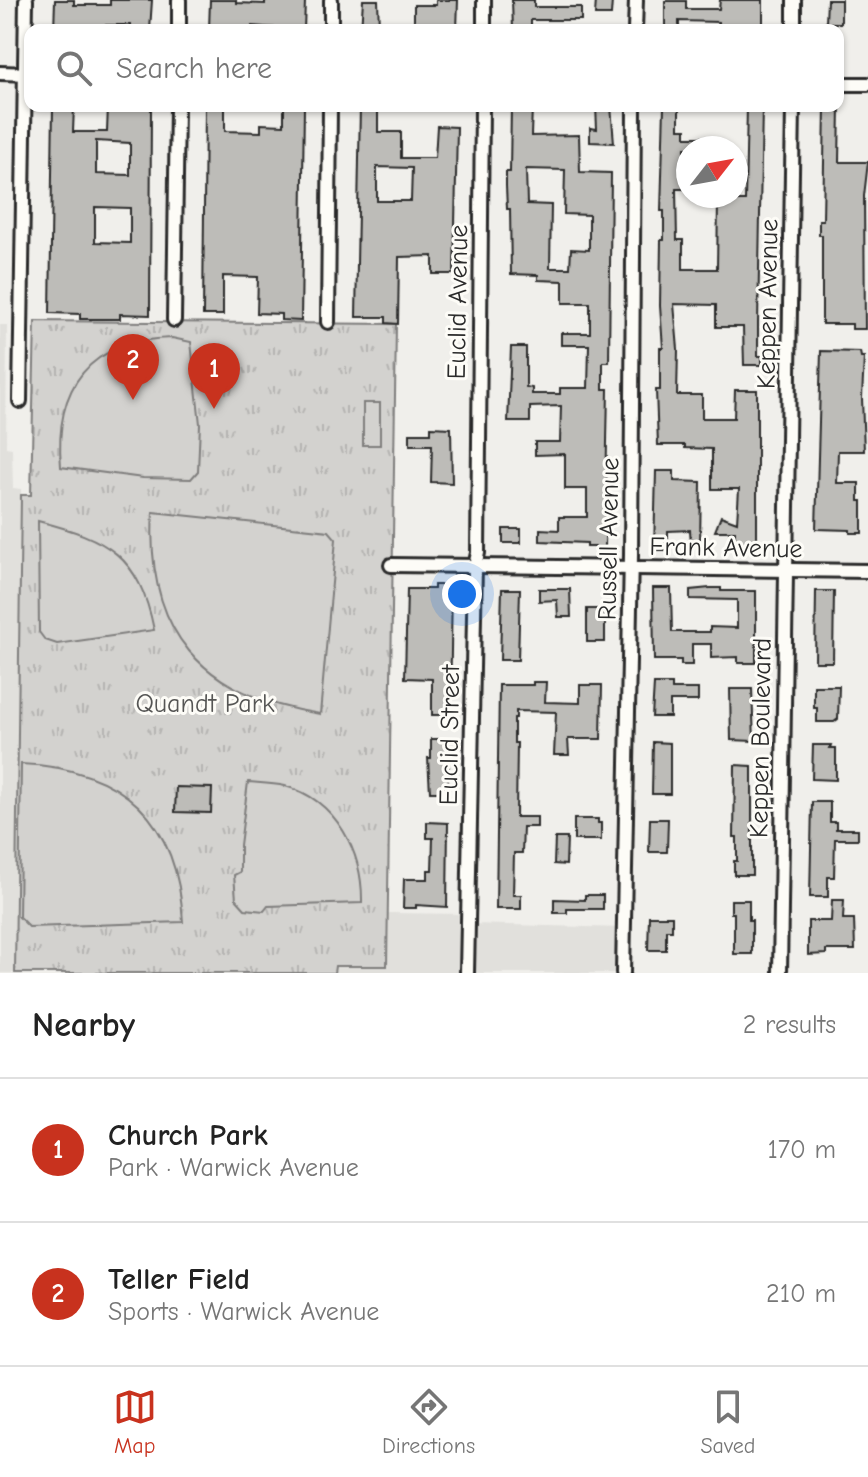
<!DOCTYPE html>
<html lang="en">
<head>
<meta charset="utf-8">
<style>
	:root { --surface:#fff; --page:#f2f2f2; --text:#222; --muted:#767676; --line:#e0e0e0; --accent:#c8321e }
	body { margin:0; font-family:"Comic Neue",sans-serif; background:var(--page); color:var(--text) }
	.compass { position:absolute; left:676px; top:136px; width:72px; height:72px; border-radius:50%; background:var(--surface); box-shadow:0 2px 6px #0004; rotate:59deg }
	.you { position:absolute; left:462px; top:594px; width:28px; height:28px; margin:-20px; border:6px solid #fff; border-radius:50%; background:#1a73e8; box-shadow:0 0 0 12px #1a73e833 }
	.badge { display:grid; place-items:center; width:52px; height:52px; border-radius:50%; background:var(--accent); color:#fff; font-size:26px; font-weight:700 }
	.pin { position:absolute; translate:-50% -66px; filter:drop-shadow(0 2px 4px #0008) }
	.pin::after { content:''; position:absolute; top:42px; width:28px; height:24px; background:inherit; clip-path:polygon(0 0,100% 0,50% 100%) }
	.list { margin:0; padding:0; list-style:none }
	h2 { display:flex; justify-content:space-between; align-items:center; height:104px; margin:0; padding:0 32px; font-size:34px }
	h2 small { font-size:26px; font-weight:400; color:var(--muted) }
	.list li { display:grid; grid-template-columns:52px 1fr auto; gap:24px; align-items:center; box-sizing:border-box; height:144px; padding:0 32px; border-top:2px solid var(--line) }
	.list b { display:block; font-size:30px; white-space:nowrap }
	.list p { margin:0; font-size:26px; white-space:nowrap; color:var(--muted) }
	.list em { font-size:26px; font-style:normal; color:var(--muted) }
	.icon { flex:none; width:44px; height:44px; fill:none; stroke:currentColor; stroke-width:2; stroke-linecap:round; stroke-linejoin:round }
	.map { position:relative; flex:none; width:868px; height:973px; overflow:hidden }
	.search { position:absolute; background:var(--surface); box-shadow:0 2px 6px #0004; left:24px; right:24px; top:24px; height:88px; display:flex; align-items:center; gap:20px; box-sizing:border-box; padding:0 28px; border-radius:16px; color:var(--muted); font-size:30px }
	.sheet { height:392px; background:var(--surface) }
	nav { display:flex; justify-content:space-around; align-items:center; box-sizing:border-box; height:112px; border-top:2px solid var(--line); background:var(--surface); font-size:22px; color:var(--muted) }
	nav a { display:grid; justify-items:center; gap:4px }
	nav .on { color:var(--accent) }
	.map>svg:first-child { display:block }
	.built { fill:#e1e0dc }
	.grass { fill:url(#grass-tufts); stroke:#7f7e7d; stroke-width:2 }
	.pitch { fill:#d3d2cf; stroke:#7f7e7d; stroke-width:2 }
	.building { fill:#bdbcb8; stroke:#2b2b2b; stroke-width:2; fill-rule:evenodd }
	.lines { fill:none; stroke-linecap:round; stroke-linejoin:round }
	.minor-casing { stroke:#2b2b2b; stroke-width:18 }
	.minor { stroke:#fdfcf7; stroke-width:12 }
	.labels { text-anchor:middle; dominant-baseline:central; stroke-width:6; stroke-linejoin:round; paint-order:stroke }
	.street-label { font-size:26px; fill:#2b2b2b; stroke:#fdfcf7 }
	.park-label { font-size:26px; fill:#555554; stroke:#fdfcf7 }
</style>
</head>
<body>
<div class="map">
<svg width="868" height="973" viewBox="0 0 868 973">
	<defs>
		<pattern id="grass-tufts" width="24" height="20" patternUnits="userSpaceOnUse" patternTransform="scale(2)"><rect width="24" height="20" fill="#d3d2cf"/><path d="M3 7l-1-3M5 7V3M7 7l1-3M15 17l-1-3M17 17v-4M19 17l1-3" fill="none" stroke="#b5b4b2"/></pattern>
	</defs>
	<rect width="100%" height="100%" fill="#f0efeb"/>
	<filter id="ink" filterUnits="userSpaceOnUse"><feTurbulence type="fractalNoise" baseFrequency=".0125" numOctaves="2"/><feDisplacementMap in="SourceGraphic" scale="16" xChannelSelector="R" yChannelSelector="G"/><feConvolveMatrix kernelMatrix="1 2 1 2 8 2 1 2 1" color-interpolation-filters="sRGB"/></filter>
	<g filter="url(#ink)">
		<!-- built -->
		<g class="built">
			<polygon points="0,325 7,325 6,447 12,448 13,488 21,489 15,973 0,973"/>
			<polygon points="388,913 469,914 469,924 624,928 623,973 334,973 334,966 387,966"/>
		</g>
		<!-- grass -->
		<polygon class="grass" points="35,321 396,324 387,966 335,966 334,973 15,973 21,495 31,495"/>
		<!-- pitch -->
		<g class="pitch">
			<path d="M172 338 191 342 200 424 198 471 191 479 143 478 61 467C54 386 89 340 172 338Z"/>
			<rect x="363" y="403" width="17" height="42"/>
			<path d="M153 512 329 531 336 539 320 714C202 696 145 632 153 512Z"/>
			<path d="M38 521C108 539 139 555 154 630L57 644 45 640 39 632Z"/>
			<path d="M21 764C122 768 178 819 183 922L29 927 19 917Z"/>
			<path d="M248 782C260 783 273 783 285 786 337 800 363 853 362 903L268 906 264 911 245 909 236 899 234 875 240 872V845Z"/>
		</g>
		<!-- building -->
		<g class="building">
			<polygon points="55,0 74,0 74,5 110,5 110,0 152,0 150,30 131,30 131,25 98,25 98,30 54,30"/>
			<polygon points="210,0 236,0 236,3 265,4 265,0 305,1 304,30 252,26 252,30 209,30"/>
			<polygon points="363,0 378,0 379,27 376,27 376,30 361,30"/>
			<polygon points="436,0 458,0 457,30 414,30 414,5 436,5"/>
			<polygon points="512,0 534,0 534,7 581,7 581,20 531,20 531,30 513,30"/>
			<polygon points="596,0 612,1 611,15 595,15"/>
			<polygon points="720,0 763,0 763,24 733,24 733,29 719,29 719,22 679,21 679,30 665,30 665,1 686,1 686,9 719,9"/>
			<polygon points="827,0 841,0 841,23 826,23"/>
			<path d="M53 106H74L73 132H107L108 106H151L150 315 120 314V319H80V314L50 313ZM96 141 130 143V175L96 174ZM95 207 130 208V243L95 242Z"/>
			<polygon points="205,106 225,106 225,131 261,132 261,124 284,125 284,106 304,106 301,321 281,320 281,314 257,313 258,277 223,276 223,315 203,315"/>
			<path d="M360 106H378V132H401V158H435L437 126 457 127 454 274H433V256L399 257 398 324 386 323V317H356ZM377 167 412 168 411 201H377Z"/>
			<path d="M511 106H532L531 136 579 135 580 172 611 173 609 362H603V389H608L605 547H587V543L540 541V529L559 530V517H587V489H565V454L535 455V442H560L561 406 530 407V422H508L511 347H526V387L532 388V394H560V388H588L589 345H561V333H590V303H563V281L538 280V275L511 274 510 209H507L506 186V172H510ZM526 169 565 170 564 214 589 215V250L571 249 570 268H550L551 205 527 204Z"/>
			<polygon points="596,106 611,106 614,143 590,142 590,128 597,129"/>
			<polygon points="664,106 679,106 679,129 686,129 686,137 707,137 707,148 685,148 684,189 676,189 677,240 683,240 683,269 717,269 718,201 745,201 747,106 762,106 758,323 758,356 762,356 762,365 744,365 743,327 716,327 716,305 674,304 678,349 677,395 702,395 702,418 734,418 735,390 757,390 757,550 734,550 735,531 715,531 721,516 737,522 739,489 712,489 712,449 685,448 685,445 658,445 656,390 660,390 660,348 663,348 660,306 661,240 664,240 664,211 661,211"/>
			<polygon points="825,106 840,106 839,162 868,162 864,196 865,329 852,329 852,324 822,324 822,235 819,235 819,220 823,220"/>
			<polygon points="821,351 860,352 861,357 864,357 862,398 864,451 838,451 837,483 859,483 859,501 862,501 862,533 850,533 850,530 816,529"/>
			<polygon points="431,427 451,428 452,483 431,482 432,445 410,445 410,433 431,433"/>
			<polygon points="656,471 674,471 674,481 701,482 700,545 691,545 690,530 668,531 668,550 654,550"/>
			<rect x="503" y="529" width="18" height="14"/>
			<polygon points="434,585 452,585 450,715 432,715 432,679 405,678 407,589 434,589"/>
			<polygon points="653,588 671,588 672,632 710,632 710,627 737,628 737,600 690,599 690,590 710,588 721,588 721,591 756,591 756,663 738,663 738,657 711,658 711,644 692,644 692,665 681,665 681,660 654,660"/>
			<polygon points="502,589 520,589 518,660 500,660"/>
			<polygon points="539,589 570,589 571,617 558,617 557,600 539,601"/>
			<polygon points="816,591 834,591 833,662 815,662"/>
			<rect x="587" y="609" width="18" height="33"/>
			<polygon points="533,682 546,682 545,702 580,703 580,685 602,685 601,739 568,739 569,755 554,755 556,712 516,711 516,718 514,718 514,743 517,743 516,817 537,817 537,827 523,827 522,853 514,853 513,895 521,895 521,909 496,909 499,685 533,685"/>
			<polygon points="654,684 672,684 672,689 698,689 698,701 670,701 670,717 652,717"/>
			<polygon points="814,686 839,686 838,719 834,722 817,722 817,708 814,708"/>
			<polygon points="730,689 752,689 754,741 731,740"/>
			<polygon points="431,739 449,739 448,792 430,792 428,758 431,758"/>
			<polygon points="653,742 670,743 670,794 652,794"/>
			<polygon points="813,745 831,745 830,748 836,748 836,780 812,779"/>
			<polygon points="735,765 752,766 752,875 734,875 734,861 737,861 737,837 734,837"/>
			<polygon points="176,787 212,788 211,813 175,812"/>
			<polygon points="812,802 830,802 830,822 836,822 836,829 858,829 858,839 835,839 834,877 828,877 828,897 810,897"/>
			<polygon points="574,819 598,819 598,823 601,823 601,840 574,840"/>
			<polygon points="650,819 668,819 667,852 649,852"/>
			<polygon points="427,822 448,823 447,907 416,905 416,908 403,908 404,879 428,879 428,870 432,870 433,838 427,838"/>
			<polygon points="555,838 567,838 566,865 554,864"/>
			<polygon points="585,895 603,895 603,909 567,909 567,913 554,913 554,899 585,900"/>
			<polygon points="731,900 749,900 749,920 752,920 752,954 734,954 734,913 731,913"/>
			<polygon points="832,900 844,900 843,919 854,919 855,950 826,950 826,954 808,955 808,921 831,921"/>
			<polygon points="649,916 672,916 672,930 666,930 666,950 648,950"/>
		</g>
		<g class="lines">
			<!-- minor casing -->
			<g class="minor-casing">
				<g id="minor">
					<polyline points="179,30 179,0"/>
					<polyline points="331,30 331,0"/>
					<polyline points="484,30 484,0"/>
					<polyline points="635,30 636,0"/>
					<polyline points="794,30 794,0"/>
					<polyline points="0,73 30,74"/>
					<polyline points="838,84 868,84"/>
					<polyline points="174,320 177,106"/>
					<polyline points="328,322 330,106"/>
					<polyline points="20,401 26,0"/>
					<polyline points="391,565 868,571"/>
					<polyline points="467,973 475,566 478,553 482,106"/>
					<polyline points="623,973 631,555 634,106"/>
					<polyline points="780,973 793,106"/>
				</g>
			</g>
			<!-- minor -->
			<use href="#minor" class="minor"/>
		</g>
	</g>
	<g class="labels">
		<!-- street labels -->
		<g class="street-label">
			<text transform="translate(458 302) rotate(-89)">Euclid Avenue</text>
			<text transform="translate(768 304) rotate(-89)">Keppen Avenue</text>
			<text transform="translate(609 539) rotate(-89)">Russell Avenue</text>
			<text transform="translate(726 548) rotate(1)">Frank Avenue</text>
			<text transform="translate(450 735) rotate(-89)">Euclid Street</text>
			<text transform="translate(761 738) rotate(-89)">Keppen Boulevard</text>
		</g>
		<!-- park labels -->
		<g class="park-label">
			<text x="205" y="704">Quandt Park</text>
		</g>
	</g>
</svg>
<svg class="compass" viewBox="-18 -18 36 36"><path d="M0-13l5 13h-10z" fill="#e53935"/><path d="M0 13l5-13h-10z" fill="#767676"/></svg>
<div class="you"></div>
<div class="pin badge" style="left:214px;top:409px">1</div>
<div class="pin badge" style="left:133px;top:400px">2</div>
<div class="search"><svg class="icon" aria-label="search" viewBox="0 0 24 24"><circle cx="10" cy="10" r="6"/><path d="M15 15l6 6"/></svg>Search here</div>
</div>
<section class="sheet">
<h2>Nearby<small>2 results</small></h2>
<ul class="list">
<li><span class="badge">1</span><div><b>Church Park</b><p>Park · Warwick Avenue</p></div><em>170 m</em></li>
<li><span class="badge">2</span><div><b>Teller Field</b><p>Sports · Warwick Avenue</p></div><em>210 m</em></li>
</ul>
</section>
<nav>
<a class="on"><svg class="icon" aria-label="map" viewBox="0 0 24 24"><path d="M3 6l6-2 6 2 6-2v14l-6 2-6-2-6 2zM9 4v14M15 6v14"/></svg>Map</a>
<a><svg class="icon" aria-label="directions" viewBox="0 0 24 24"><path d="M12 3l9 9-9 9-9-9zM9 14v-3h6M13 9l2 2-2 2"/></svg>Directions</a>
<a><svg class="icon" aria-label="saved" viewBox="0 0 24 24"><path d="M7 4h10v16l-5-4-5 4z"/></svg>Saved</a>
</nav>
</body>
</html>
